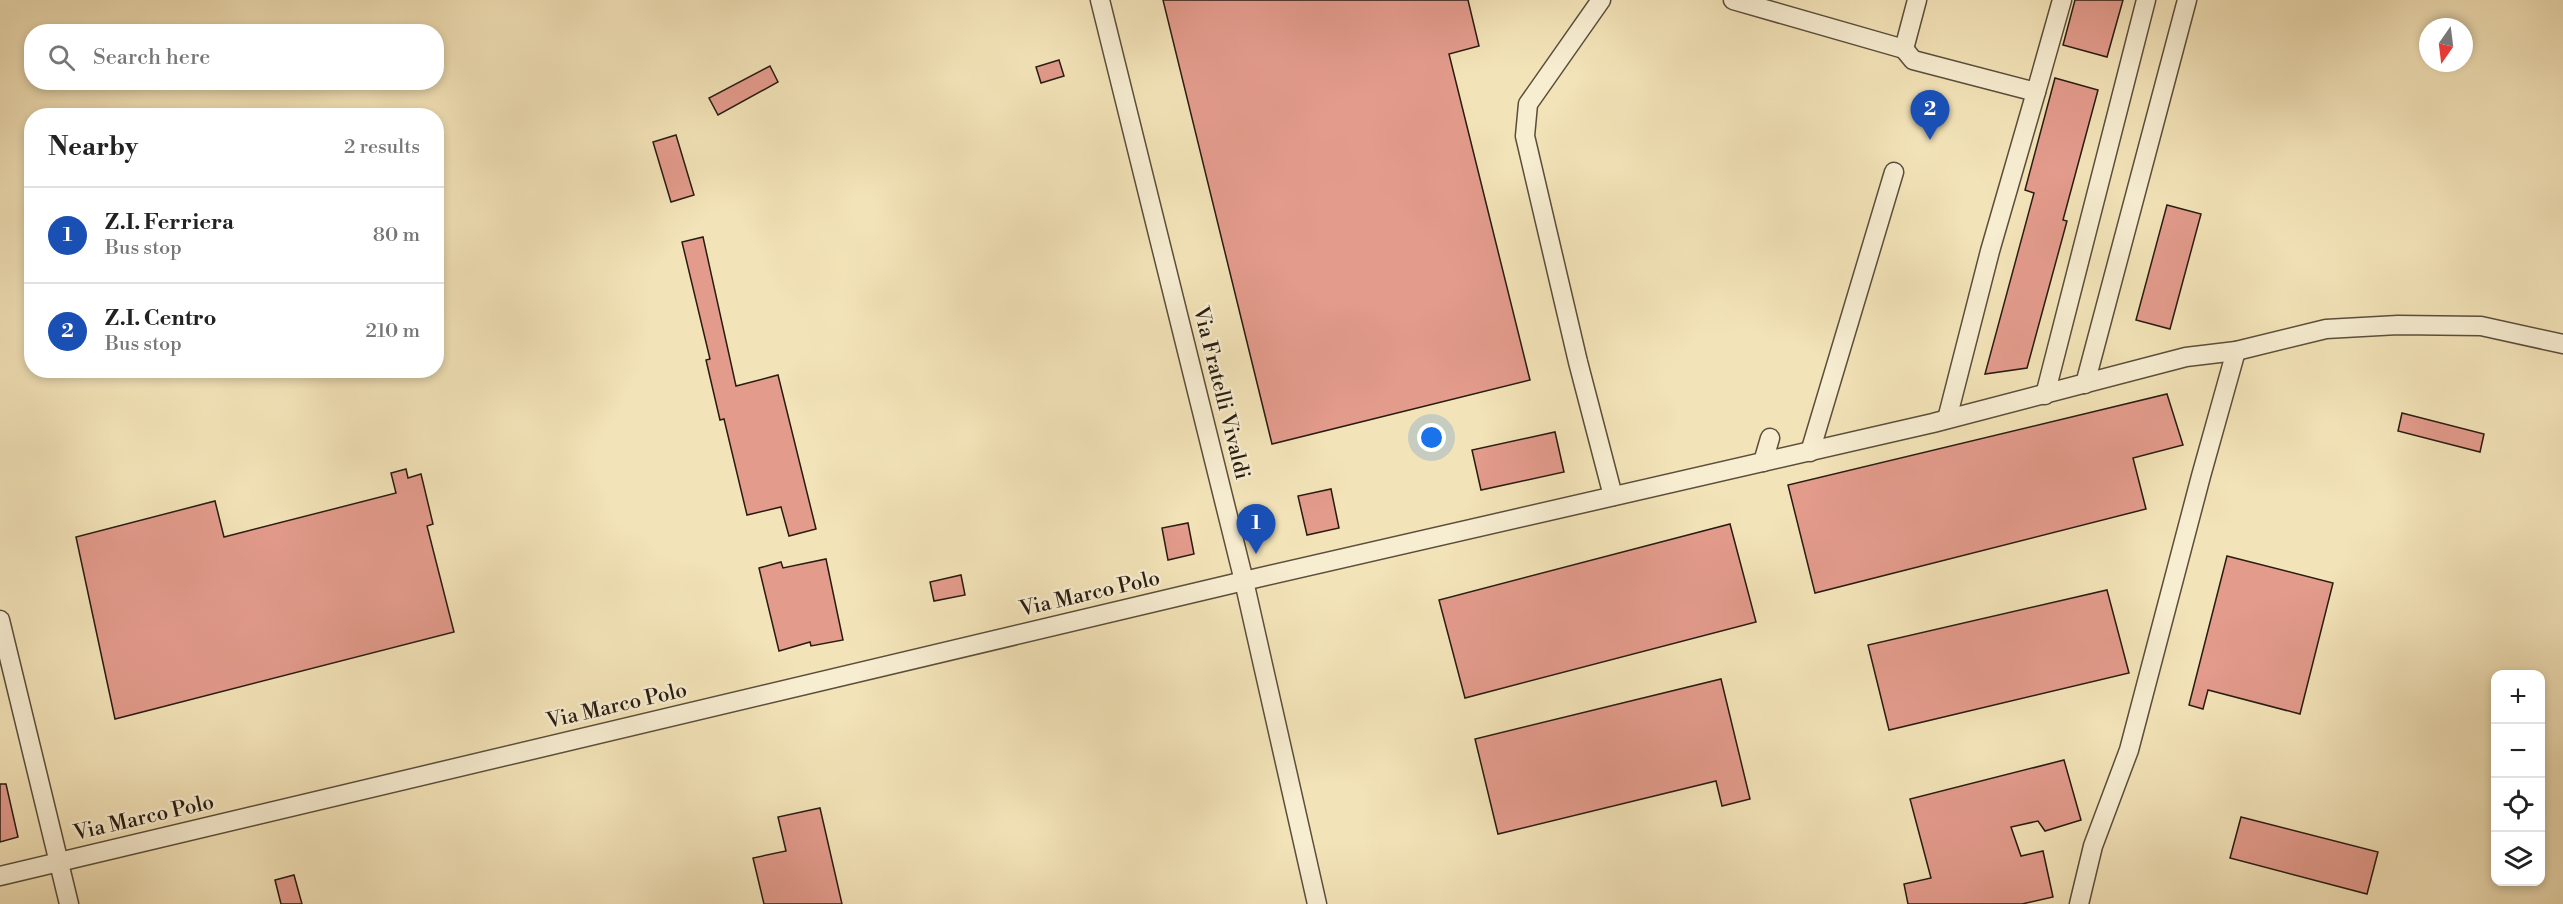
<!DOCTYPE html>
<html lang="en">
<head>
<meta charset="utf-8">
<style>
	:root { --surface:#fff; --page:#f2f2f2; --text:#222; --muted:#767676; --line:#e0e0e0; --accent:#0b8043 }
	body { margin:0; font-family:"Libre Bodoni",serif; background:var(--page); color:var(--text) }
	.controls { position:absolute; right:18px; bottom:18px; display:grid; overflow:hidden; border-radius:12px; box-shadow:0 3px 9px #0003 }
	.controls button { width:54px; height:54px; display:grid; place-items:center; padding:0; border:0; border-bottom:2px solid var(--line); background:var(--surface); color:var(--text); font:30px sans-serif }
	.compass { position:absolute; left:2419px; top:18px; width:54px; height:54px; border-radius:50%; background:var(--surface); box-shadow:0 3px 9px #0003; rotate:194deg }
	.you { position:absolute; left:1432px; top:438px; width:21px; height:21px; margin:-15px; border:4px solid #fff; border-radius:50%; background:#1a73e8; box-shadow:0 0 0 9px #1a73e833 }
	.badge { display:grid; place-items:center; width:39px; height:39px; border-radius:50%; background:var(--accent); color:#fff; font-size:20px; font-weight:700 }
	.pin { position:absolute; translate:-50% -50px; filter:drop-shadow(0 2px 3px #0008) }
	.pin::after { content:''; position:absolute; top:32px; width:21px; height:18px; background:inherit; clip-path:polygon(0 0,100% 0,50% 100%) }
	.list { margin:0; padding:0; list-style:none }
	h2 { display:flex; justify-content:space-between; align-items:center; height:78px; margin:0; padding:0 24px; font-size:26px }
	h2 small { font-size:20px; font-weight:400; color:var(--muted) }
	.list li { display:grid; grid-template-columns:39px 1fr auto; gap:18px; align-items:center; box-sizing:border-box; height:96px; padding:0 24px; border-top:2px solid var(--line) }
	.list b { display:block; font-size:22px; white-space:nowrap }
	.list p { margin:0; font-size:20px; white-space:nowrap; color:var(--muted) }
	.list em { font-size:20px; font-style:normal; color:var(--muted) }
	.icon { flex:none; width:33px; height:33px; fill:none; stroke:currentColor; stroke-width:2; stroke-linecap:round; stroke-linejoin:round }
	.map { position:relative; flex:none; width:2563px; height:904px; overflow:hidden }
	.search { position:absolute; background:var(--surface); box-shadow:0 3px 9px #0003; left:24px; top:24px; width:420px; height:66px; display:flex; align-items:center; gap:15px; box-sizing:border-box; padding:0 21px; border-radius:24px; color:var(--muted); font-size:22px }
	.panel { position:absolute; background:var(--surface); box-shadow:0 3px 9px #0003; left:24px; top:108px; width:420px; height:270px; border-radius:24px }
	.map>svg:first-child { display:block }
	.building { fill:#e39b8c; stroke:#281c11; stroke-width:1.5 }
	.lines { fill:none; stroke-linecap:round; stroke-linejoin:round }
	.minor-casing { stroke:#5b4e3b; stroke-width:21 }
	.minor { stroke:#f7edd1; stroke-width:18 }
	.labels { text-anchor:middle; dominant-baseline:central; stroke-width:5; stroke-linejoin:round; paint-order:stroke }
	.street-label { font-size:21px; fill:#281c11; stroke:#f7edd1 }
</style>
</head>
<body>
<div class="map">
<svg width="2563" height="904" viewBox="0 0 2563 904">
	<rect width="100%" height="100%" fill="#f3e3b8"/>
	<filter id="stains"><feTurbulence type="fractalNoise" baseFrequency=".00333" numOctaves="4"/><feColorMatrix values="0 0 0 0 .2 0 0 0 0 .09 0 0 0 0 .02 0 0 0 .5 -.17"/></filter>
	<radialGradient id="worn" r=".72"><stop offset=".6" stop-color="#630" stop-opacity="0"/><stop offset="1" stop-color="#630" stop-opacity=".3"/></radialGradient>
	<!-- building -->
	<g class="building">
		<polygon points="1163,0 1468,0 1479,46 1449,54 1530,380 1272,444"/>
		<polygon points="2075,0 2123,0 2107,57 2063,45"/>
		<polygon points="1059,60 1064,76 1041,83 1036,67"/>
		<polygon points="770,66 778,82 718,115 709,98"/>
		<polygon points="2055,78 2098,90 2063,220 2067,221 2027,368 1985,374 2034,193 2025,190"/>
		<polygon points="676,135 694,195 671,202 653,142"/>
		<polygon points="2167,205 2201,214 2170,329 2136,320"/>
		<polygon points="703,237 736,386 778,375 816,529 789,536 781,507 747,515 724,419 720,420 706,360 710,359 682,242"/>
		<polygon points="2167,394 2183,445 2133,458 2146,509 1815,593 1788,485"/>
		<polygon points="2402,413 2484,434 2480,452 2398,431"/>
		<polygon points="1555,432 1564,472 1481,490 1472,450"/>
		<polygon points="406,469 408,478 421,474 433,524 427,526 454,632 115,719 76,537 215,501 224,537 396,493 391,473"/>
		<polygon points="1331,489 1339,528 1307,535 1298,496"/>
		<polygon points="1188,523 1194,554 1168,560 1162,528"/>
		<polygon points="1730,524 1756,622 1465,698 1439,600"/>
		<polygon points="2227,556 2333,583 2300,714 2208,690 2203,709 2189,705"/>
		<polygon points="826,559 843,640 811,646 810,642 779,651 759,568 781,562 783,568"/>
		<polygon points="961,575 965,595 934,601 930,582"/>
		<polygon points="2107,590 2129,673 1889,730 1868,645"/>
		<polygon points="1721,679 1750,799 1722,806 1716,781 1498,834 1475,739"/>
		<polygon points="2064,760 2081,820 2045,831 2038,821 2011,827 2021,856 2043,851 2053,897 2022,904 1908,904 1904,884 1931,878 1910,799"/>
		<polygon points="0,784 6,784 18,837 0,842"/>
		<polygon points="820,808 842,904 764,904 753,858 786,851 778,817"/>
		<polygon points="2241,817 2378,852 2367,894 2230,858"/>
		<polygon points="294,875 302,904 281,904 275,880"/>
	</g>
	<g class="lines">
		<!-- minor casing -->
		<g class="minor-casing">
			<g id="minor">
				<polyline points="1100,0 1244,581 1317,904"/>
				<polyline points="1601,0 1528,104 1525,136 1578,362 1613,496"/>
				<polyline points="1733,0 1904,49 1917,0"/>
				<polyline points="1904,49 1913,60 2036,92 2062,0"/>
				<polyline points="2085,384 2187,0"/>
				<polyline points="2045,395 2146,0"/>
				<polyline points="1947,419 1990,251 2036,92"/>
				<polyline points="1810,452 1894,172"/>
				<polyline points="1763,462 1770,438"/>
				<polyline points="0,620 69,904"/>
				<polyline points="0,876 1244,581 1933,423 2186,357 2236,351 2326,329 2398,325 2481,326 2563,344"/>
				<polyline points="2079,904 2093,846 2129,750 2201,476 2236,351"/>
			</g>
		</g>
		<!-- minor -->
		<use href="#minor" class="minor"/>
	</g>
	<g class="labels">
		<!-- street labels -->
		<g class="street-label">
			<text transform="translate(1221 393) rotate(76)">Via Fratelli Vivaldi</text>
			<text transform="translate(1090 594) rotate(-13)">Via Marco Polo</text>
			<text transform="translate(617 706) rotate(-13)">Via Marco Polo</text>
			<text transform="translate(144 818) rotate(-13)">Via Marco Polo</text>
		</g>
	</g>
	<rect width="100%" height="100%" filter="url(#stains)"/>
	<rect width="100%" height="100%" fill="url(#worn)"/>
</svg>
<div class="controls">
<button>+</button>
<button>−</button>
<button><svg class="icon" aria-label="locate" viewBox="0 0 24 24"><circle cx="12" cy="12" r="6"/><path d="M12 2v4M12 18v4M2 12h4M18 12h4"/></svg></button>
<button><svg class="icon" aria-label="layers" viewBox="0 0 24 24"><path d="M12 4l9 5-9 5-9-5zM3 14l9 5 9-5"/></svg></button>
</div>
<svg class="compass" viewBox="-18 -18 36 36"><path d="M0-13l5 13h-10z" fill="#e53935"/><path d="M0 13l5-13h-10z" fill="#767676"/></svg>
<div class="you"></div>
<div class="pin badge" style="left:1256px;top:554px;background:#1a4fb4">1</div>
<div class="pin badge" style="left:1930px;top:140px;background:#1a4fb4">2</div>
<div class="search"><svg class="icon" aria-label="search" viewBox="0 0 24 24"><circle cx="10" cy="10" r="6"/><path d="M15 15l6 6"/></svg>Search here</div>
<section class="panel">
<h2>Nearby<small>2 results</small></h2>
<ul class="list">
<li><span class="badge" style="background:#1a4fb4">1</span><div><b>Z.I. Ferriera</b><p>Bus stop</p></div><em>80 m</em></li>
<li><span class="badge" style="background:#1a4fb4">2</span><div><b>Z.I. Centro</b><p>Bus stop</p></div><em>210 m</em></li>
</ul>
</section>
</div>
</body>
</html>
